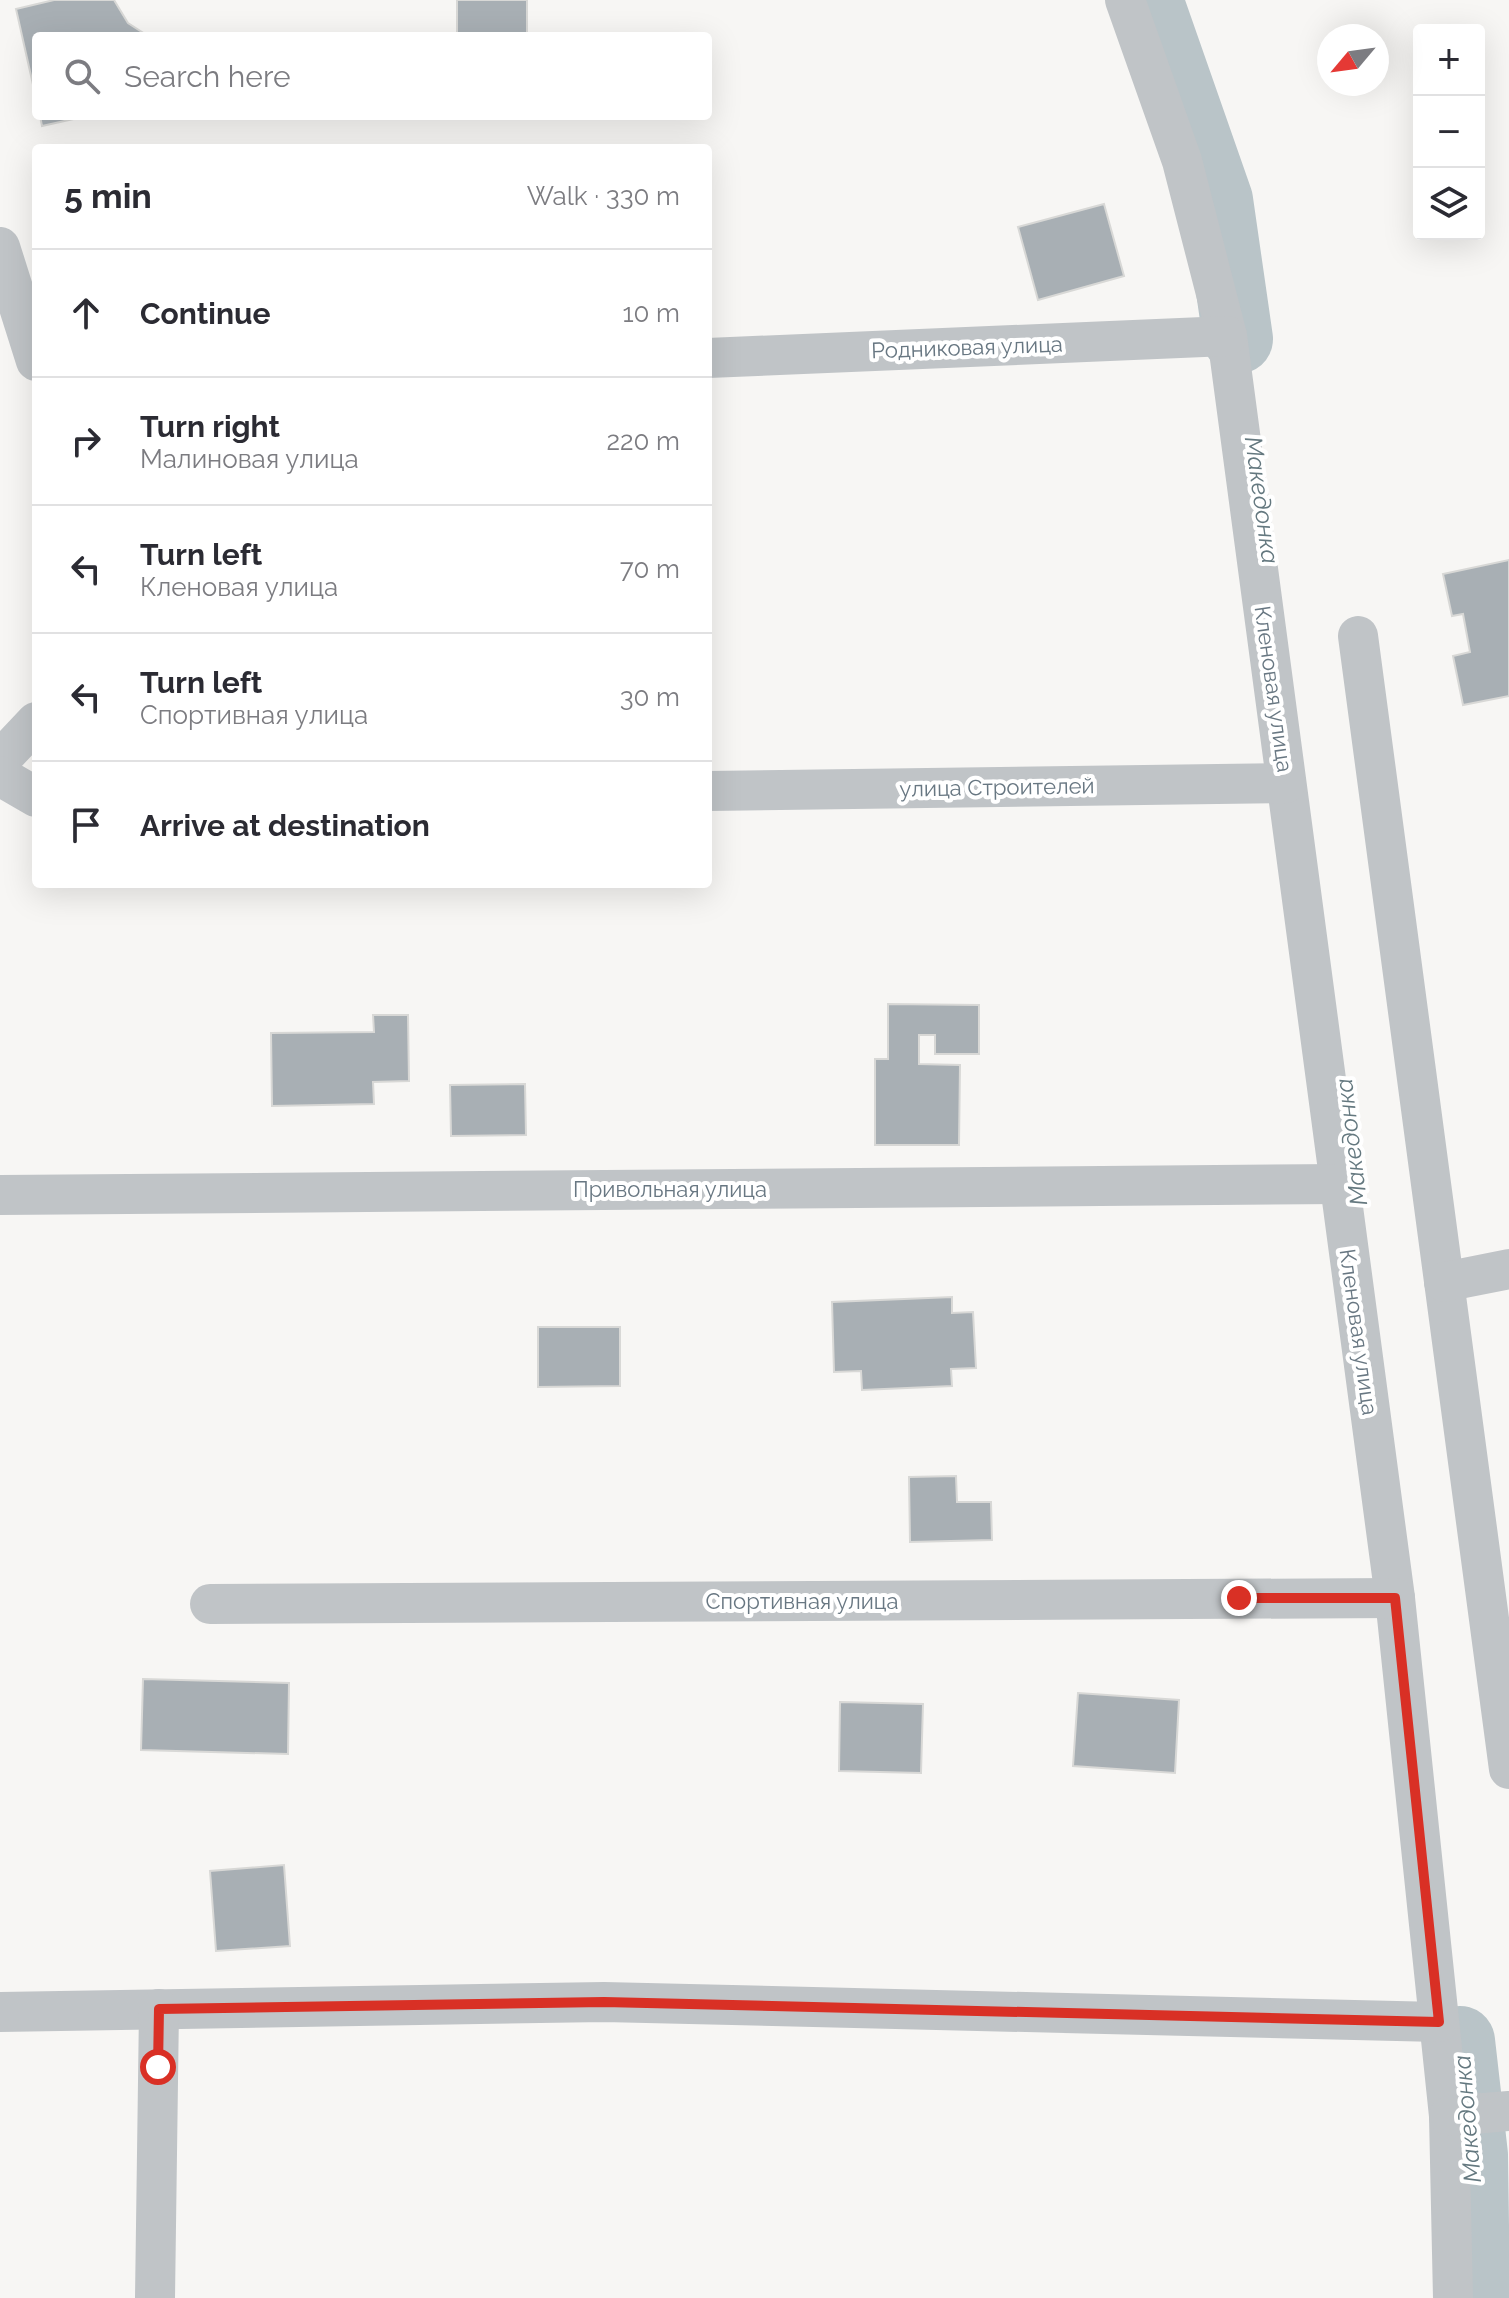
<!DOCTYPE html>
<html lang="en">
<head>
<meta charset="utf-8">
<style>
	:root { --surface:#fff; --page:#f7f7f7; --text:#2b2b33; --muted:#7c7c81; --line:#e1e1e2 }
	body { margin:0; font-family:Raleway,sans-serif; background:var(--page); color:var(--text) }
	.controls { position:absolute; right:24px; top:24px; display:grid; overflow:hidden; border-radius:8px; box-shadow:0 8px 32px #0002 }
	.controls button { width:72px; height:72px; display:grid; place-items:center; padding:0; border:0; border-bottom:2px solid var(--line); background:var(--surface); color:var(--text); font:40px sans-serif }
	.compass { position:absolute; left:1317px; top:24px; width:72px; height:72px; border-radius:50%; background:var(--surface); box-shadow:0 8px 32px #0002; rotate:241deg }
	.stop { position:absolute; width:24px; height:24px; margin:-18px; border:6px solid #d93025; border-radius:50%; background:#fff }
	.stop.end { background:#d93025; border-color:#fff; box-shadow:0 2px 8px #0008 }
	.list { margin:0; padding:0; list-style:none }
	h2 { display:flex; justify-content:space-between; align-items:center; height:104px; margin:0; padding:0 32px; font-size:34px }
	h2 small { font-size:26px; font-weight:400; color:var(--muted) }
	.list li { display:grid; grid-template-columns:52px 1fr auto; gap:24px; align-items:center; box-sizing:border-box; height:128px; padding:0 32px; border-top:2px solid var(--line) }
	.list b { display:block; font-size:30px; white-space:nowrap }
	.list p { margin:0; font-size:26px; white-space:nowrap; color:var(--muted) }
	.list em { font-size:26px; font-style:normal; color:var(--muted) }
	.icon { flex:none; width:44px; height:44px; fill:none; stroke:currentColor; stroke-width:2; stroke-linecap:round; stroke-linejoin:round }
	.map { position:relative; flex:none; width:1509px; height:2298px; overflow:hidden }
	.search { position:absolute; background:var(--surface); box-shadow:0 8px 32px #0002; left:32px; top:32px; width:680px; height:88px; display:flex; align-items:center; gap:20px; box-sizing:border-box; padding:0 28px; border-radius:8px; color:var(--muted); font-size:30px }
	.panel { position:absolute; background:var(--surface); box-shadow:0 8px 32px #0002; left:32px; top:144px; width:680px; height:744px; border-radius:8px }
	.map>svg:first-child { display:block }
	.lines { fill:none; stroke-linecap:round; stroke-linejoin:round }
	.river { stroke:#b9c4c8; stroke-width:70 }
	.building { fill:#a8afb4; stroke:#d8d8d6; stroke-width:2 }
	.minor { stroke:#c0c4c7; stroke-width:40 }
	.route { stroke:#d93025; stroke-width:10 }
	.labels { text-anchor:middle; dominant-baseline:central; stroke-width:8; stroke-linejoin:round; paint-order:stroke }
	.street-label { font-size:22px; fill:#687782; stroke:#fff }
	.water-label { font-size:24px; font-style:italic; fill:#64787f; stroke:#fff }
</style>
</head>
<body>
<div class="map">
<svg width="1509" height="2298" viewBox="0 0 1509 2298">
	<rect width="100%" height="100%" fill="#f7f6f4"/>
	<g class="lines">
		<!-- river -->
		<g class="river">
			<polyline points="1148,0 1218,200 1238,339"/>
			<polyline points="1460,2041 1473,2155 1475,2298"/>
		</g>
	</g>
	<!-- building -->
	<g class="building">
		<polygon points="54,0 114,0 128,23 148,36 36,36 36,98 16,9"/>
		<rect x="457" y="0" width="70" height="36"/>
		<polygon points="40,116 87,116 42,126"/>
		<polygon points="1104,204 1124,276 1038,300 1018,227"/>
		<polygon points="1509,560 1509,696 1463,705 1453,656 1470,652 1463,614 1452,616 1443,574"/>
		<polygon points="888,1004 979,1005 979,1054 935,1054 935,1035 919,1035 919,1064 960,1065 959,1145 875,1145 875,1059 888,1059"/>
		<polygon points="373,1015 408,1015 409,1081 373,1082 374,1104 272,1106 271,1033 374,1032"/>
		<polygon points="525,1084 526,1135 451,1136 450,1085"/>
		<polygon points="952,1297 952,1313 973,1312 976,1368 951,1369 952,1386 862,1390 861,1371 834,1372 832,1302"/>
		<polygon points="538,1327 620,1327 620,1386 538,1387"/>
		<polygon points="956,1476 957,1502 991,1502 992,1540 910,1542 909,1477"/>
		<polygon points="143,1679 289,1683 288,1754 141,1750"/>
		<polygon points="1078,1693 1179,1700 1175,1773 1073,1766"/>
		<polygon points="840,1702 923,1704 921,1773 839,1771"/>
		<polygon points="284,1865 290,1946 216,1951 210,1871"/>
	</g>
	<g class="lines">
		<!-- minor -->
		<g class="minor">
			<polyline points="1125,0 1182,161 1227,336 1395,1598 1449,2116 1453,2298"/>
			<polyline points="0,247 36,361"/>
			<polyline points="708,358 1227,336"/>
			<polyline points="1358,636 1509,1769"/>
			<polyline points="0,760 36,722"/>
			<polyline points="0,776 36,797"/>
			<polyline points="708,791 1286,783"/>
			<polyline points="0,1195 1340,1184"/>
			<polyline points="1444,1282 1509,1269"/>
			<polyline points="210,1604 1395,1598"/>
			<polyline points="0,2012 604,2002 1439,2022"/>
			<polyline points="1449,2116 1509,2111"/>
			<polyline points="155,2298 159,2009"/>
		</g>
	</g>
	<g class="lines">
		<!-- route -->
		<polyline class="route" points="158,2067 159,2009 604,2002 1439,2022 1395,1598 1239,1598"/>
	</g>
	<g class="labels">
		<!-- street labels -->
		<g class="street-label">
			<text transform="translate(967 347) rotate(-2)">Родниковая улица</text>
			<text transform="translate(1274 689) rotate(82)">Кленовая улица</text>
			<text transform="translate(997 787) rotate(-1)">улица Строителей</text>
			<text x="670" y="1189">Привольная улица</text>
			<text transform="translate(1359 1332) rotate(82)">Кленовая улица</text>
			<text x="802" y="1601">Спортивная улица</text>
		</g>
		<!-- water labels -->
		<g class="water-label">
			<text transform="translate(1262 500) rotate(82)">Македонка</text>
			<text transform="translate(1351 1142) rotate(-97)">Македонка</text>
			<text transform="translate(1467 2119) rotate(-95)">Македонка</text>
		</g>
	</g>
</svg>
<div class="controls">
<button>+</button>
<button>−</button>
<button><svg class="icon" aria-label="layers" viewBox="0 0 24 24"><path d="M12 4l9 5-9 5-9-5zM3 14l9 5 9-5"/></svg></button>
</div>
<svg class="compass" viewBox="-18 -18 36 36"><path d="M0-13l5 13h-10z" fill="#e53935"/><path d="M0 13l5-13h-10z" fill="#7c7c81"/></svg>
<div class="stop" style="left:158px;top:2067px"></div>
<div class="stop end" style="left:1239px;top:1598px"></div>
<div class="search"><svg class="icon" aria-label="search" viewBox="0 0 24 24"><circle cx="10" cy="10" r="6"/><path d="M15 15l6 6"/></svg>Search here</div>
<section class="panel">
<h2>5 min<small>Walk · 330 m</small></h2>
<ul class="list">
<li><svg class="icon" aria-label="ahead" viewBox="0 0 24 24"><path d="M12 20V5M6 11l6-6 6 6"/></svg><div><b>Continue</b></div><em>10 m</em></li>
<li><svg class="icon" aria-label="right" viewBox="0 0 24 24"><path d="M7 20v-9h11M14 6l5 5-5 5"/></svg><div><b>Turn right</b><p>Малиновая улица</p></div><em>220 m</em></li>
<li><svg class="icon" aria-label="left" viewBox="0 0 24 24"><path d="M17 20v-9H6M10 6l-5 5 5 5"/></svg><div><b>Turn left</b><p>Кленовая улица</p></div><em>70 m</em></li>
<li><svg class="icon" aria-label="left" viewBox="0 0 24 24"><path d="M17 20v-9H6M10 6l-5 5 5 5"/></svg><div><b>Turn left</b><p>Спортивная улица</p></div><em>30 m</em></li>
<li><svg class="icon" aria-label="arrive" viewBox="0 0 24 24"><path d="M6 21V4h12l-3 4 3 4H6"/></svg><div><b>Arrive at destination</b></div></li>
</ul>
</section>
</div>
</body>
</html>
